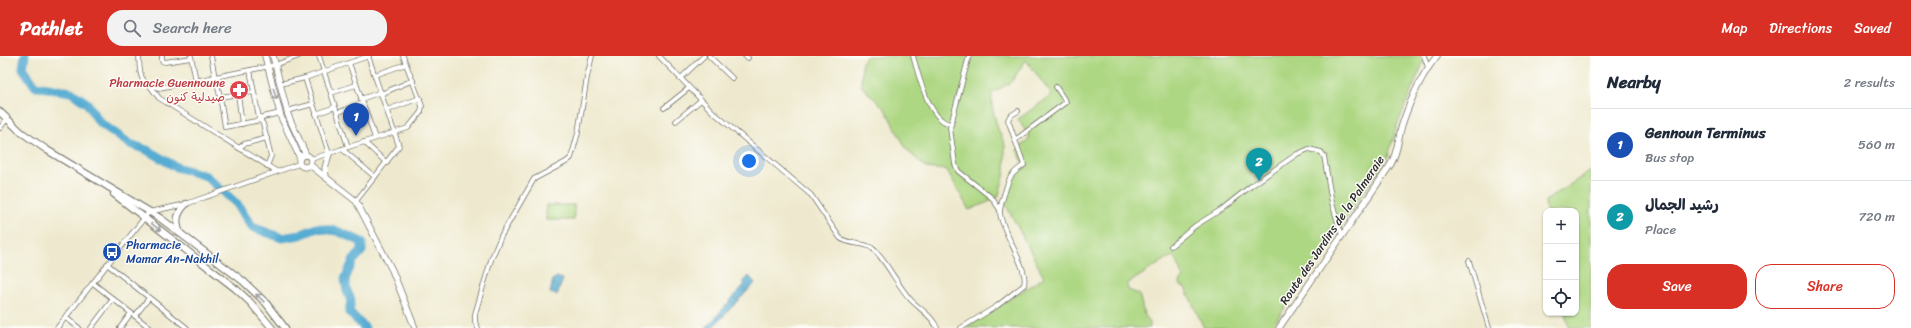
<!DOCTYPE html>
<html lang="en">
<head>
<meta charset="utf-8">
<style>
	:root { --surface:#fff; --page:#f2f2f3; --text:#1f2937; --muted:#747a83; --line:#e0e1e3; --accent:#d93025 }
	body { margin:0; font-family:Sriracha,"Playpen Sans Arabic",sans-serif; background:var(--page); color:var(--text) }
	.controls { position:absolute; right:12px; bottom:12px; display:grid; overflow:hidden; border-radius:8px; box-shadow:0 1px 3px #0004 }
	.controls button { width:36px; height:36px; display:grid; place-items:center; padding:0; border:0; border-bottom:1px solid var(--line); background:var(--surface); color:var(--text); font:20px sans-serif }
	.you { position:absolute; left:749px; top:105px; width:14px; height:14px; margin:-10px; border:3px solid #fff; border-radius:50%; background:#1a73e8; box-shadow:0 0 0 6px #1a73e833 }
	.badge { display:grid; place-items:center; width:26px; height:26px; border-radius:50%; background:var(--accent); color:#fff; font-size:13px; font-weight:700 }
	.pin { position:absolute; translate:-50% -33px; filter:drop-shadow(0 1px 2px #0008) }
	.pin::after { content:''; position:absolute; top:21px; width:14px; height:12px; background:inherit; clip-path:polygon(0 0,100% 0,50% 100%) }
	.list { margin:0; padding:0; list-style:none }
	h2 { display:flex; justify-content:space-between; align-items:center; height:52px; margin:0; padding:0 16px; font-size:17px }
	h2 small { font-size:13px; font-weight:400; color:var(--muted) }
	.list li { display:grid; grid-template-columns:26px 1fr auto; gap:12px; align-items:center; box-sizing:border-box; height:72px; padding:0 16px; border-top:1px solid var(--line) }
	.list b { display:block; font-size:15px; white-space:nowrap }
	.list p { margin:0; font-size:13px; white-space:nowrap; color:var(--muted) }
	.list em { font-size:13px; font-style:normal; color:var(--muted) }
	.actions { display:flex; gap:8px; padding:12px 16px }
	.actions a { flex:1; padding:9px 0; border:1px solid var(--accent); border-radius:16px; text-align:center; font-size:14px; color:var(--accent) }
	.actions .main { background:var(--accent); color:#fff }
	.icon { flex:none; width:22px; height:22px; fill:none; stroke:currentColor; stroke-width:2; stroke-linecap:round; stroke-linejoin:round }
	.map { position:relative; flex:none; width:1591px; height:272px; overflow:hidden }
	header { display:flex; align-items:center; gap:24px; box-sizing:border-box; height:56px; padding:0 20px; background:var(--accent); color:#fff }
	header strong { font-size:19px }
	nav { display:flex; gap:22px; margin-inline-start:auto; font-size:14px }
	.search { width:280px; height:36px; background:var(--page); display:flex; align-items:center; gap:10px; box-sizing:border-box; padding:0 14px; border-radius:16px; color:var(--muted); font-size:15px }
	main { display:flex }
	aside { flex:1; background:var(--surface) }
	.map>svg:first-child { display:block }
	.green { fill:#add782; stroke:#6c8156 }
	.water { fill:url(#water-ripples); stroke:#406c7e }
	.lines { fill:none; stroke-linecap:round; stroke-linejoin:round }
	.river { stroke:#56acd2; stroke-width:9 }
	.street-casing { stroke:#6f6e64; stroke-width:5.5 }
	.secondary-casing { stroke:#6f6e64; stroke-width:7 }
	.primary-casing { stroke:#6f6e64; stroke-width:8 }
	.street { stroke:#fff; stroke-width:4 }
	.secondary { stroke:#fff; stroke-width:5.5 }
	.primary { stroke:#fff; stroke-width:6 }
	.oneway { stroke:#a0a0a0 }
	.labels { text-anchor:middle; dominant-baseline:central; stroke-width:3; stroke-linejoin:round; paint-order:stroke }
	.health-label { font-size:12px; fill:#be3a42; stroke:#fdfcf7; text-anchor:end }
	.street-label { font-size:12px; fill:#2b2b2b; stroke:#fdfcf7 }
	.transit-label { font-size:12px; fill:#164399; stroke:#fdfcf7; text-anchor:start }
</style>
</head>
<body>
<header>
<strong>Pathlet</strong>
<div class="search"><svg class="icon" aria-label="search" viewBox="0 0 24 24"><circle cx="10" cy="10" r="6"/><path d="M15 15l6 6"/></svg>Search here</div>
<nav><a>Map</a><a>Directions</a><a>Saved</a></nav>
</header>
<main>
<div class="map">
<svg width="1591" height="272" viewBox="0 0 1591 272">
	<defs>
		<pattern id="water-ripples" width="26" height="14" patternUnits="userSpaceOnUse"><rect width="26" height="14" fill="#56acd2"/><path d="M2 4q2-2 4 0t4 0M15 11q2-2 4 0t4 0" fill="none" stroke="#478cab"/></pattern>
	</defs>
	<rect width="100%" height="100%" fill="#fdfcf7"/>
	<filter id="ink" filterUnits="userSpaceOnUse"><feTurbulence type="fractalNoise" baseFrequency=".025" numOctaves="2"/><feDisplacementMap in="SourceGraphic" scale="8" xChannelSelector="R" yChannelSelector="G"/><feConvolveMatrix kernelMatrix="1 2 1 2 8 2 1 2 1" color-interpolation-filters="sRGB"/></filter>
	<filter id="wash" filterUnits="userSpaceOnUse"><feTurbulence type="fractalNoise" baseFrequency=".012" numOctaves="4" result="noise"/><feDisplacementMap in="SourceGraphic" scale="16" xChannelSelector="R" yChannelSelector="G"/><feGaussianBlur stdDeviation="0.9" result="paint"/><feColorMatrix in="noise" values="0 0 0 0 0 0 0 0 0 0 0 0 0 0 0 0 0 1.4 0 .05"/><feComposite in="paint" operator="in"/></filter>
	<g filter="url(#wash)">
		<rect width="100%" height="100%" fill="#eee9ce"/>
		<!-- green -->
		<g class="green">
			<polygon points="867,0 1426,0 1396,72 1388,101 1271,272 1204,272 1185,231 1181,230 1179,225 1183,222 1174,200 1168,202 1127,228 1128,234 1139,238 1144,258 1150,267 1150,272 965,272 1044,221 1005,147 1014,116 1026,112 1017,94 1030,82 1018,63 1052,39 1026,4 1011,26 992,37 992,51 998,73 1005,89 1005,117 998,142 969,154 947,114 926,112 907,94 885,53 861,30 862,6"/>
			<polygon points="1591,115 1591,272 1569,272 1565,257 1576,257 1576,155 1546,155 1545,145"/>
			<rect x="546" y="149" width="28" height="15"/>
		</g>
		<!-- water -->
		<g class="water">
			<polygon points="749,220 755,227 712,272 706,272 745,228 743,226"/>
			<polygon points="556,221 563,223 557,239 550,237 553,223 555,223"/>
		</g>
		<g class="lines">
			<!-- river -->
			<polyline class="river" points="25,0 23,12 35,30 71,36 87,47 99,66 130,88 147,94 176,111 206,120 237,148 252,171 282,182 300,179 317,172 337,175 362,186 362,195 353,205 345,223 347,235 351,244 349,256 365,272"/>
		</g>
	</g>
	<g filter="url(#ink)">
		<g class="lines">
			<!-- street casing -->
			<g class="street-casing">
				<g id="street">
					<path d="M139 0C140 17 138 28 159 32L250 14 275 9 299 0"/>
					<polyline points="162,0 162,5 165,6 191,2"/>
					<polyline points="191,0 196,25"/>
					<polyline points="211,0 215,22"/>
					<polyline points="319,0 348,91"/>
					<path d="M659 0 713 56 811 139 840 182C849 189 863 186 872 192 884 201 898 230 910 243 918 252 933 260 937 272"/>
					<polyline points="709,0 732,22"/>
					<polyline points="745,0 748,2"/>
					<path d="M913 0C918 17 929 66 951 68"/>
					<polyline points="969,0 950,72 955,108 958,115 992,142 1000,154"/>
					<polyline points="1424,0 1428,11"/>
					<polyline points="349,7 375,82"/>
					<polyline points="250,14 254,36"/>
					<polyline points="375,19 406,8"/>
					<polyline points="216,21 220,41 254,36 259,62 280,57"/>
					<polyline points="305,22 329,98"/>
					<polyline points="680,23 704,0"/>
					<polyline points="280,28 305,22 369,0"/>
					<polyline points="150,30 159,42 276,115"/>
					<polyline points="331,37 356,29"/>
					<polyline points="238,38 242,68"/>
					<polyline points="381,38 413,24"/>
					<polyline points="220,41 225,71 261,64"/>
					<polyline points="361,43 381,36"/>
					<polyline points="664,52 689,32"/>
					<polyline points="387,54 420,42"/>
					<polyline points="287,55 313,48"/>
					<polyline points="337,57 362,47"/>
					<polyline points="316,58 335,51"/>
					<polyline points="259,62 263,68 271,100 267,110"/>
					<polyline points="676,65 701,44"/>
					<polyline points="0,72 6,64"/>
					<polyline points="1015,84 1066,46 1056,31"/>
					<polyline points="364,86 387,107"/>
					<polyline points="239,92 244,88 267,82"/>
					<polyline points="342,93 375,121"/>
					<polyline points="311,103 408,72 421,56 422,50 403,0"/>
					<polyline points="356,145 399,90 368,0"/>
					<polyline points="1171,190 1195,170 1222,153 1251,130 1297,98 1309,93 1321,96 1324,100 1332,147 1342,180"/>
					<polyline points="1469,205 1489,272"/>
					<polyline points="107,208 187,272"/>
					<polyline points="93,227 150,272"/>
					<polyline points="135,260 149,242"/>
					<polyline points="65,261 79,272"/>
					<polyline points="57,272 149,156 186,148 299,108"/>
					<polyline points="91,272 113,243"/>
					<polyline points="120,272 131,257"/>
					<polyline points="478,272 475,266 475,258 491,204 501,180 534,123 566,106 571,102 578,77 587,21 592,0"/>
					<path d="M961 272 997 250 1024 229C1029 212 1002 177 1000 157 1000 150 1003 142 1005 136 1009 121 1011 118 1024 109L1008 64 1010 60 1018 55"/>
				</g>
			</g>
			<!-- secondary casing -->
			<g class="secondary-casing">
				<g id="secondary">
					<polyline points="265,0 281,61 300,102"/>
					<polyline points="273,0 288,59 306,99"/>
					<circle cx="305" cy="105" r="6"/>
					<polyline points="310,109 356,145 392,214 415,272"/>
					<polyline points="326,121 325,112 329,98"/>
					<path d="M1279 272 1391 108C1398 95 1398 83 1402 69 1410 45 1421 19 1437 0"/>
				</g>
			</g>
			<!-- primary casing -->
			<g class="primary-casing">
				<g id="primary">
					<polyline points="0,56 21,76 47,94 160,162 243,225 266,247 285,272"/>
					<polyline points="114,138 236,233 250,246 272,272"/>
					<path d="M180 177C175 165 177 157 186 148"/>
				</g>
			</g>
			<!-- street -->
			<use href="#street" class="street"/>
			<!-- secondary -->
			<use href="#secondary" class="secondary"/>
			<!-- primary -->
			<use href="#primary" class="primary"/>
		</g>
		<!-- one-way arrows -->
		<defs><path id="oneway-shaft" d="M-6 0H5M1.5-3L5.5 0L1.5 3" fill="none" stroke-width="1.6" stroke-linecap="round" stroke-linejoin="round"/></defs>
		<g class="oneway">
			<use href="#oneway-shaft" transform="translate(275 38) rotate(74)"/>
			<use href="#oneway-shaft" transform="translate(156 171) rotate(38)"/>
			<use href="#oneway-shaft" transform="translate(260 242) rotate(-136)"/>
		</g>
	</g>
	<!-- icons -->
	<defs>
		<g id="pharmacy-disc" transform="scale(1)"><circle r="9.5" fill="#e0444e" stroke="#fdfcf7"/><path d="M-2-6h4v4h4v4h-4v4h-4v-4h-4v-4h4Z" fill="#fff"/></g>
		<g id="bus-disc" transform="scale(1)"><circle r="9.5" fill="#1a4fb4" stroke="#fdfcf7"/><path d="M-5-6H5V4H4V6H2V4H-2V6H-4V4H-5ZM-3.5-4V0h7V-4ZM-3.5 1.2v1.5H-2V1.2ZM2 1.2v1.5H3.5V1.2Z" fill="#fff"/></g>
	</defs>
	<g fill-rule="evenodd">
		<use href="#pharmacy-disc" x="239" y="34"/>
		<use href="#bus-disc" x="112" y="196"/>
	</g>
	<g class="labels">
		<!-- health labels -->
		<g class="health-label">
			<text x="225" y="27">Pharmacie Guennoune<tspan x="225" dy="14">صيدلية كنون</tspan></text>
		</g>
		<!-- street labels -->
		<g class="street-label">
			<text transform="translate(1332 174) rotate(-56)">Route des Jardins de la Palmeraie</text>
		</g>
		<!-- transit labels -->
		<g class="transit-label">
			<text x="126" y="189">Pharmacie<tspan x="126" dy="14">Mamar An-Nakhil</tspan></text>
		</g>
	</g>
</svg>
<div class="controls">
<button>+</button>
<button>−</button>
<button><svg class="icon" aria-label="locate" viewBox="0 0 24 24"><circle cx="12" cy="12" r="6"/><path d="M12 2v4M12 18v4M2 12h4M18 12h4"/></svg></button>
</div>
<div class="you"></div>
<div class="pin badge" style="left:356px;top:80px;background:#1a4fb4">1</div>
<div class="pin badge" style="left:1259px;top:125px;background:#0f9aa8">2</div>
</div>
<aside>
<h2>Nearby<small>2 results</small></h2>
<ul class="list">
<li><span class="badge" style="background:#1a4fb4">1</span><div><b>Gennoun Terminus</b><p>Bus stop</p></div><em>560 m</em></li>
<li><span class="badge" style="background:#0f9aa8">2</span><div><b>رشيد الجمال</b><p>Place</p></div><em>720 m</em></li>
</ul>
<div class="actions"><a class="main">Save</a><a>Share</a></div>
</aside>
</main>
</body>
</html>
